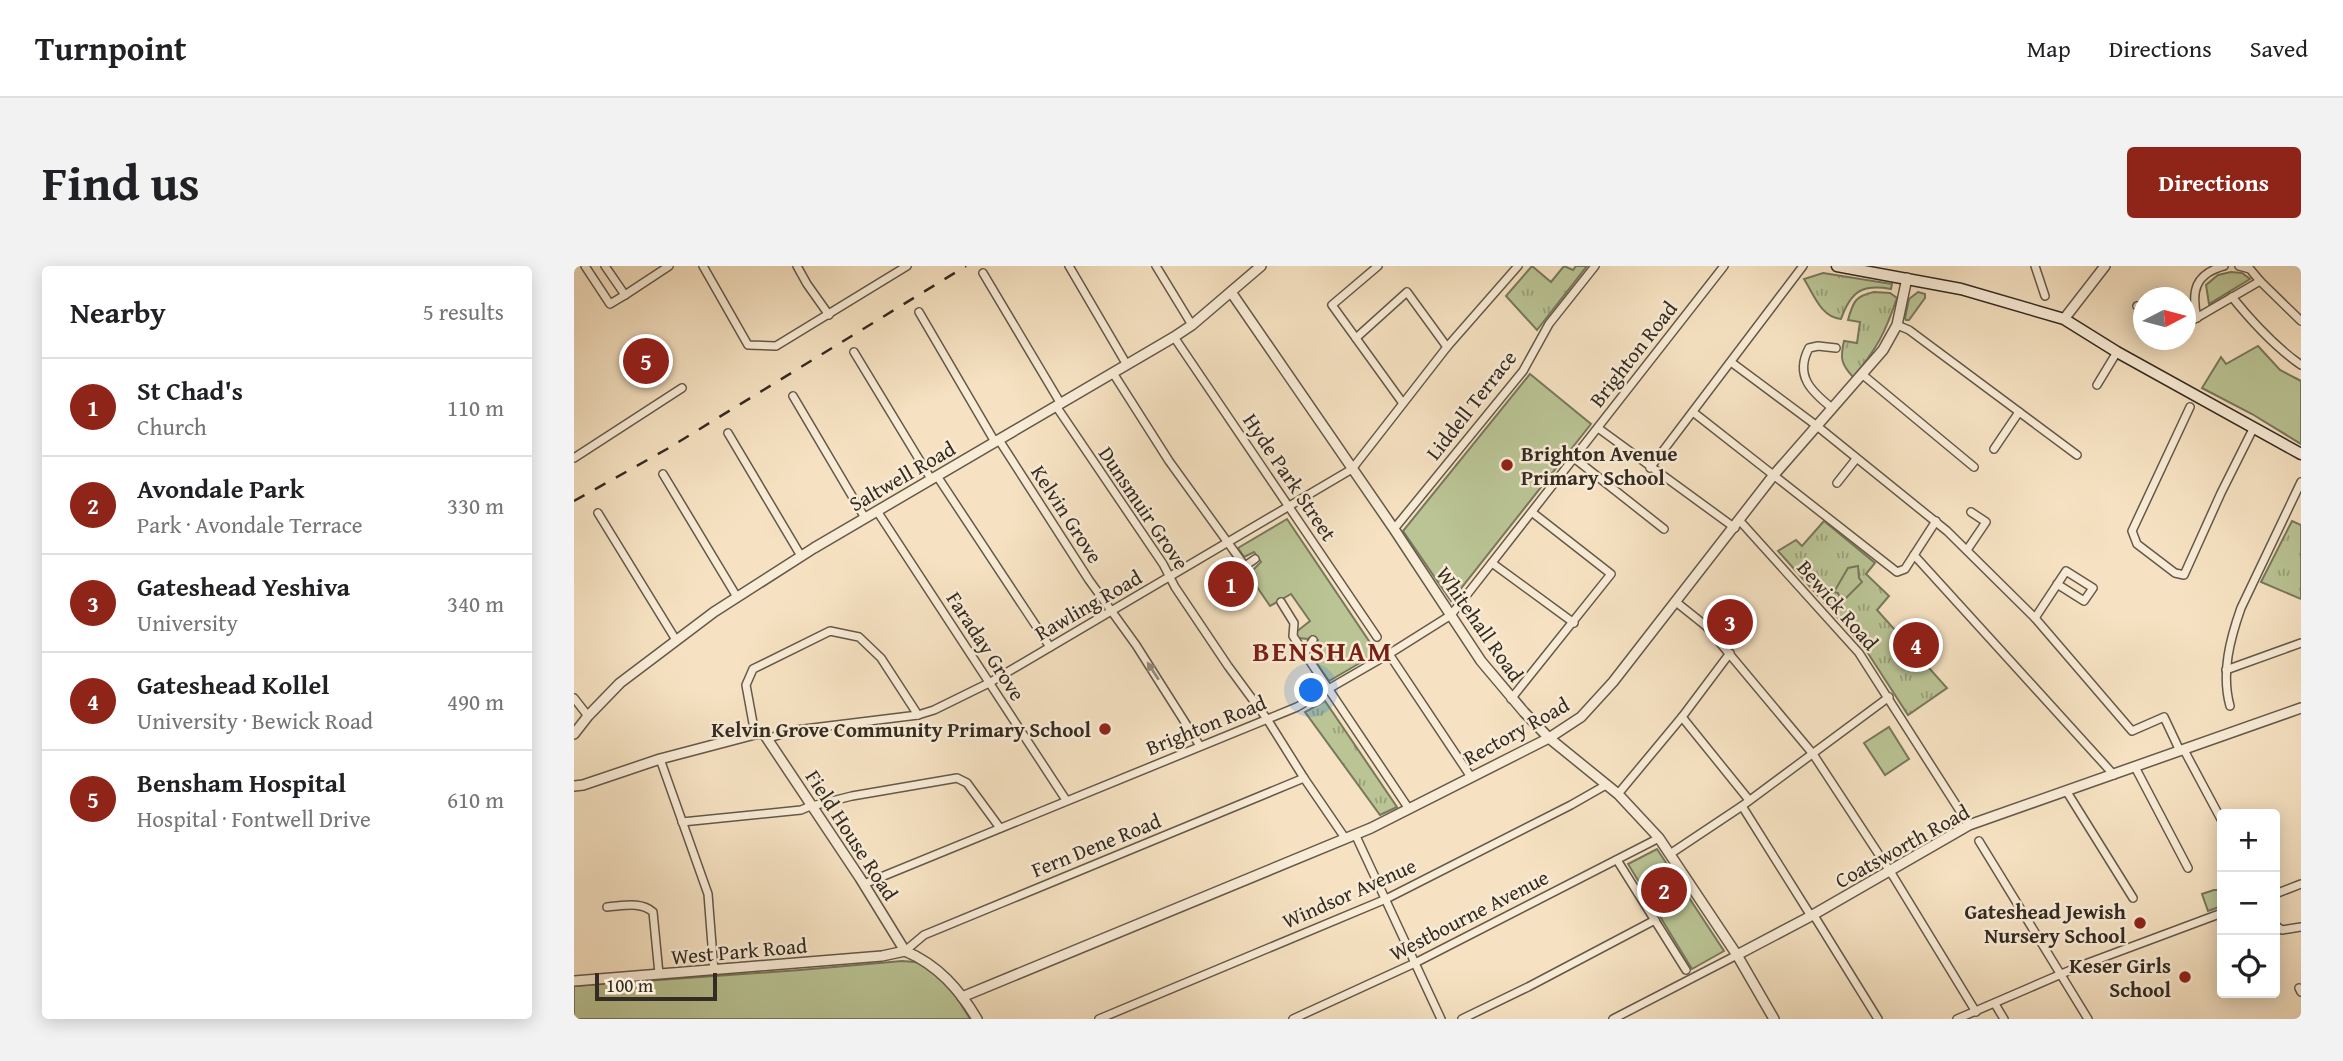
<!DOCTYPE html>
<html lang="en">
<head>
<meta charset="utf-8">
<style>
	:root { --surface:#fff; --page:#f2f2f2; --text:#202124; --muted:#757577; --line:#e0e0e0; --accent:#8f2418 }
	body { margin:0; font-family:"Gentium Book Plus",serif; background:var(--page); color:var(--text) }
	.controls { position:absolute; right:21px; bottom:21px; display:grid; overflow:hidden; border-radius:7px; box-shadow:0 4px 18px #0003 }
	.controls button { width:63px; height:63px; display:grid; place-items:center; padding:0; border:0; border-bottom:2px solid var(--line); background:var(--surface); color:var(--text); font:35px sans-serif }
	.compass { position:absolute; left:1559px; top:21px; width:63px; height:63px; border-radius:50%; background:var(--surface); box-shadow:0 4px 18px #0003; rotate:84deg }
	.scale { position:absolute; left:21px; bottom:18px; width:122px; box-sizing:border-box; padding-left:7px; border:4px solid #342b22; border-top:0; font-size:19px; line-height:24px; white-space:nowrap; color:#342b22; -webkit-text-stroke:5px #f9ecd7; paint-order:stroke }
	.you { position:absolute; left:738px; top:425px; width:24px; height:24px; margin:-18px; border:5px solid #fff; border-radius:50%; background:#1a73e8; box-shadow:0 0 0 10px #1a73e833 }
	.badge { display:grid; place-items:center; width:46px; height:46px; border-radius:50%; background:var(--accent); color:#fff; font-size:23px; font-weight:700 }
	.pin { position:absolute; translate:-50% -50%; border:4px solid #fff; box-shadow:0 2px 7px #0006 }
	.list { margin:0; padding:0; list-style:none }
	h2 { display:flex; justify-content:space-between; align-items:center; height:91px; margin:0; padding:0 28px; font-size:30px }
	h2 small { font-size:23px; font-weight:400; color:var(--muted) }
	.list li { display:grid; grid-template-columns:46px 1fr auto; gap:21px; align-items:center; box-sizing:border-box; height:98px; padding:0 28px; border-top:2px solid var(--line) }
	.list b { display:block; font-size:26px; white-space:nowrap }
	.list p { margin:0; font-size:23px; white-space:nowrap; color:var(--muted) }
	.list em { font-size:23px; font-style:normal; color:var(--muted) }
	.icon { flex:none; width:38px; height:38px; fill:none; stroke:currentColor; stroke-width:2; stroke-linecap:round; stroke-linejoin:round }
	.map { position:relative; flex:none; width:1727px; height:753px; overflow:hidden; border-radius:7px }
	header { display:flex; align-items:center; gap:42px; box-sizing:border-box; height:98px; padding:0 35px; background:var(--surface); border-bottom:2px solid var(--line) }
	header strong { font-size:33px }
	nav { display:flex; gap:38px; margin-inline-start:auto; font-size:24px }
	.intro { display:flex; align-items:center; justify-content:space-between; box-sizing:border-box; height:168px; padding:0 42px }
	h1 { margin:0; font-size:49px }
	.button { padding:18px 32px; border-radius:7px; background:var(--accent); color:#fff; font-size:24px; font-weight:700 }
	main { display:flex; gap:42px; padding:0 42px }
	aside { flex:1; background:var(--surface); border-radius:7px; box-shadow:0 4px 18px #0003 }
	.map>svg:first-child { display:block }
	.grass { fill:url(#grass-tufts); stroke:#77785c; stroke-width:2 }
	.park { fill:#bac495; stroke:#77785c; stroke-width:2 }
	.lines { fill:none; stroke-linecap:round; stroke-linejoin:round }
	.minor-casing { stroke:#64594a; stroke-width:10 }
	.tertiary-casing { stroke:#64594a; stroke-width:12 }
	.secondary-casing { stroke:#342b22; stroke-width:13 }
	.minor { stroke:#f9ecd7; stroke-width:7 }
	.tertiary { stroke:#f9ecd7; stroke-width:9 }
	.secondary { stroke:#f9ecd7; stroke-width:10 }
	.rail { stroke:#342b22; stroke-width:2.5; stroke-dasharray:12 12; stroke-linecap:butt }
	.oneway { fill:#968c7c }
	.poi-dot { fill:#8f2418; stroke:#f9ecd7; stroke-width:2.5 }
	.labels { text-anchor:middle; dominant-baseline:central; stroke-width:5; stroke-linejoin:round; paint-order:stroke }
	.street-label { font-size:21px; fill:#342b22; stroke:#f9ecd7 }
	.poi-label { font-size:21px; font-weight:bold; fill:#342b22; stroke:#f9ecd7; text-anchor:end }
	.district-label { font-size:28px; font-weight:bold; letter-spacing:2px; fill:#7a1f14; stroke:#f9ecd7 }
</style>
</head>
<body>
<header>
<strong>Turnpoint</strong>
<nav><a>Map</a><a>Directions</a><a>Saved</a></nav>
</header>
<div class="intro"><h1>Find us</h1><a class="button">Directions</a></div>
<main>
<aside>
<h2>Nearby<small>5 results</small></h2>
<ul class="list">
<li><span class="badge">1</span><div><b>St Chad's</b><p>Church</p></div><em>110 m</em></li>
<li><span class="badge">2</span><div><b>Avondale Park</b><p>Park · Avondale Terrace</p></div><em>330 m</em></li>
<li><span class="badge">3</span><div><b>Gateshead Yeshiva</b><p>University</p></div><em>340 m</em></li>
<li><span class="badge">4</span><div><b>Gateshead Kollel</b><p>University · Bewick Road</p></div><em>490 m</em></li>
<li><span class="badge">5</span><div><b>Bensham Hospital</b><p>Hospital · Fontwell Drive</p></div><em>610 m</em></li>
</ul>
</aside>
<div class="map">
<svg width="1727" height="753" viewBox="0 0 1727 753">
	<defs>
		<pattern id="grass-tufts" width="24" height="20" patternUnits="userSpaceOnUse" patternTransform="scale(1.75)"><rect width="24" height="20" fill="#bac495"/><path d="M3 7l-1-3M5 7V3M7 7l1-3M15 17l-1-3M17 17v-4M19 17l1-3" fill="none" stroke="#989f79"/></pattern>
	</defs>
	<rect width="100%" height="100%" fill="#f6e2c2"/>
	<filter id="stains"><feTurbulence type="fractalNoise" baseFrequency=".00286" numOctaves="4"/><feColorMatrix values="0 0 0 0 .2 0 0 0 0 .09 0 0 0 0 .02 0 0 0 .5 -.17"/></filter>
	<radialGradient id="worn" r=".72"><stop offset=".6" stop-color="#630" stop-opacity="0"/><stop offset="1" stop-color="#630" stop-opacity=".3"/></radialGradient>
	<!-- grass -->
	<g class="grass">
		<polygon points="958,0 977,16 990,0 999,4 1002,0 1013,0 963,64 932,30"/>
		<path d="M1249 7 1318 18 1317 23C1288 18 1277 25 1267 53 1247 51 1240 29 1230 13Z"/>
		<path d="M1300 26 1316 27 1323 32C1311 67 1303 83 1279 111 1267 98 1266 92 1270 75L1283 77 1286 56 1274 54C1279 36 1281 30 1300 26Z"/>
		<polygon points="1344,26 1351,28 1351,32 1335,54 1332,54 1331,52 1335,33"/>
		<polygon points="1250,255 1301,297 1292,308 1315,330 1303,344 1373,422 1334,449 1290,381 1204,285 1222,274 1228,280"/>
		<polygon points="1718,255 1727,259 1727,333 1687,316"/>
		<polygon points="751,435 823,541 806,549 731,446"/>
	</g>
	<!-- park -->
	<g class="park">
		<polygon points="1657,6 1668,7 1676,13 1635,38 1632,19 1644,9"/>
		<polygon points="1684,80 1706,104 1727,115 1727,178 1678,148 1628,122 1647,91 1652,98"/>
		<polygon points="956,108 1017,158 877,335 829,265"/>
		<polygon points="713,253 803,387 755,415 737,389 744,374 738,370 734,373 724,372 722,366 736,355 717,328 696,340 679,315 682,313 678,305 687,296 680,286 670,291 664,282"/>
		<polygon points="1284,300 1285,312 1288,316 1268,336 1264,327 1260,326 1274,302"/>
		<polygon points="1315,461 1335,493 1311,509 1290,477"/>
		<polygon points="1083,583 1150,685 1118,703 1054,598"/>
		<polygon points="1640,624 1648,624 1648,640 1634,645 1628,628"/>
		<path d="M328 695C333 696 340 695 345 697 369 706 384 733 396 753H0V720L226 704Z"/>
	</g>
	<g class="lines">
		<!-- minor casing -->
		<g class="minor-casing">
			<g id="minor">
				<polyline points="11,0 36,38 51,29"/>
				<polyline points="31,0 51,29 95,0"/>
				<polyline points="129,0 174,79 202,80 333,0"/>
				<polyline points="223,0 233,18 255,49"/>
				<polyline points="495,0 553,99"/>
				<polyline points="582,0 618,59"/>
				<polyline points="804,0 758,39 828,136"/>
				<polyline points="1461,0 1471,30"/>
				<polyline points="1665,0 1676,3 1686,15"/>
				<polyline points="409,7 487,138"/>
				<path d="M1658 31C1679 57 1700 80 1727 99"/>
				<polyline points="1563,40 1570,45"/>
				<polyline points="345,46 421,176"/>
				<path d="M1623 52C1617 25 1621 8 1650 0"/>
				<polyline points="1612,58 1686,15 1727,55"/>
				<polyline points="1323,59 1335,64 1503,189"/>
				<polyline points="600,71 803,371"/>
				<polyline points="782,72 833,26 873,81"/>
				<polyline points="280,86 357,213"/>
				<polyline points="1157,96 1243,160 1373,265 1461,352 1558,465 1590,451 1606,485"/>
				<polyline points="539,107 595,195 678,310"/>
				<polyline points="1289,109 1400,201"/>
				<polyline points="1523,119 1543,86"/>
				<polyline points="219,130 291,252"/>
				<polyline points="482,140 589,298 601,321 654,400 693,453 730,512 771,572"/>
				<polyline points="1616,141 1558,265 1563,278 1601,307 1610,309 1647,227 1680,161"/>
				<path d="M1258 142C1238 126 1220 110 1235 82L1244 80 1262 82"/>
				<polyline points="1119,146 1323,306 1331,303 1362,255"/>
				<polyline points="1024,162 1161,262"/>
				<polyline points="154,167 227,290"/>
				<polyline points="425,174 515,314 562,379 626,480"/>
				<polyline points="1420,183 1445,146"/>
				<polyline points="0,192 108,122"/>
				<polyline points="1000,192 1090,263"/>
				<polyline points="1076,202 1229,0"/>
				<polyline points="89,208 163,331"/>
				<polyline points="363,210 476,381"/>
				<polyline points="1263,217 1282,193"/>
				<polyline points="303,245 492,534"/>
				<polyline points="24,247 102,374"/>
				<polyline points="1166,255 1285,387 1395,559"/>
				<polyline points="820,263 949,105 975,58 1021,0"/>
				<polyline points="1393,284 1412,256 1397,246"/>
				<polyline points="1340,289 1540,509"/>
				<polyline points="918,297 1000,357"/>
				<polyline points="671,300 681,293"/>
				<polyline points="707,336 720,357 719,370 835,543"/>
				<polyline points="1102,336 1132,360 1239,488 1319,610 1402,746"/>
				<polyline points="1461,352 1492,305 1519,322 1510,335 1483,318"/>
				<polyline points="731,387 739,374"/>
				<polyline points="815,388 897,511"/>
				<polyline points="1652,404 1727,377"/>
				<polyline points="0,432 14,450"/>
				<polyline points="937,433 1037,308 959,247"/>
				<path d="M1656 440C1647 407 1656 373 1667 342L1727 216"/>
				<polyline points="1108,451 1175,534"/>
				<polyline points="181,468 172,419 179,403 256,365 285,371 307,392 344,449"/>
				<polyline points="195,472 222,464 344,449 360,444 415,417 778,203 873,81 944,0"/>
				<polyline points="1610,484 1648,555"/>
				<polyline points="86,493 134,628 140,705"/>
				<polyline points="1561,501 1614,602"/>
				<polyline points="1493,526 1559,632"/>
				<polyline points="1044,528 1108,451 1156,387"/>
				<polyline points="1168,540 1237,650"/>
				<polyline points="108,556 227,544 234,541 278,530 383,512 393,517 426,562"/>
				<polyline points="781,568 867,753"/>
				<polyline points="1405,575 1514,753"/>
				<polyline points="1096,588 1168,540 1315,431"/>
				<polyline points="1043,594 1112,704"/>
				<polyline points="290,618 723,441 815,388 877,349 1150,0"/>
				<polyline points="1701,628 1727,618"/>
				<path d="M33 641C49 640 67 635 79 646L85 708"/>
				<polyline points="1239,648 1304,753"/>
				<polyline points="1701,659 1708,664 1727,661"/>
				<polyline points="331,685 350,669 730,512"/>
				<polyline points="1725,722 1727,726"/>
				<polyline points="1421,738 1430,753"/>
				<polyline points="525,753 812,633 997,539 1032,519"/>
				<polyline points="719,753 841,697 1085,572"/>
				<polyline points="888,753 954,721 1081,654"/>
				<polyline points="1039,753 1163,689"/>
				<polyline points="1383,753 1506,700 1648,647"/>
			</g>
		</g>
		<!-- tertiary casing -->
		<g class="tertiary-casing">
			<g id="tertiary">
				<polyline points="657,26 820,263 907,395 950,446 975,472 1044,528 1085,572 1163,689 1200,753"/>
				<polyline points="1490,53 1531,0"/>
				<polyline points="0,468 14,450 46,417 140,346 240,282 600,71 618,59 687,0"/>
				<polyline points="0,520 9,519 86,493 181,468 190,468 286,612 331,685"/>
				<path d="M331 685C364 699 385 723 403 753"/>
				<polyline points="1163,689 1237,650 1395,559 1727,442"/>
				<polyline points="0,715 308,690 331,685"/>
				<polyline points="388,731 797,562 975,472 1007,451 1039,416 1199,210 1309,84 1323,59 1333,12"/>
			</g>
		</g>
		<!-- secondary casing -->
		<g class="secondary-casing">
			<polyline id="secondary" points="1263,0 1387,23 1490,53 1543,86 1727,188"/>
		</g>
		<!-- minor -->
		<use href="#minor" class="minor"/>
		<!-- tertiary -->
		<use href="#tertiary" class="tertiary"/>
		<!-- secondary -->
		<use href="#secondary" class="secondary"/>
		<!-- rail -->
		<polyline class="rail" points="0,235 93,183 392,0"/>
	</g>
	<!-- one-way arrows -->
	<defs><path id="oneway-solid" d="M-6-.8H1V-3.2L6.5 0L1 3.2V.8H-6Z" transform="scale(1.75)"/></defs>
	<use class="oneway" href="#oneway-solid" transform="translate(579 405) rotate(-123)"/>
	<!-- markers -->
	<g class="poi-dot">
		<circle cx="933" cy="199" r="7"/>
		<circle cx="531" cy="463" r="7"/>
		<circle cx="1566" cy="657" r="7"/>
		<circle cx="1611" cy="711" r="7"/>
	</g>
	<g class="labels">
		<!-- street labels -->
		<g class="street-label">
			<text transform="translate(1059 88) rotate(-52)">Brighton Road</text>
			<text transform="translate(897 139) rotate(-52)">Liddell Terrace</text>
			<text transform="translate(328 210) rotate(-30)">Saltwell Road</text>
			<text transform="translate(716 211) rotate(56)">Hyde Park Street</text>
			<text transform="translate(570 242) rotate(56)">Dunsmuir Grove</text>
			<text transform="translate(493 248) rotate(57)">Kelvin Grove</text>
			<text transform="translate(514 339) rotate(-30)">Rawling Road</text>
			<text transform="translate(1264 339) rotate(49)">Bewick Road</text>
			<text transform="translate(906 358) rotate(55)">Whitehall Road</text>
			<text transform="translate(412 380) rotate(57)">Faraday Grove</text>
			<text transform="translate(632 459) rotate(-22)">Brighton Road</text>
			<text transform="translate(942 465) rotate(-29)">Rectory Road</text>
			<text transform="translate(278 569) rotate(57)">Field House Road</text>
			<text transform="translate(522 579) rotate(-22)">Fern Dene Road</text>
			<text transform="translate(1328 580) rotate(-29)">Coatsworth Road</text>
			<text transform="translate(775 627) rotate(-24)">Windsor Avenue</text>
			<text transform="translate(895 649) rotate(-27)">Westbourne Avenue</text>
			<text transform="translate(165 685) rotate(-5)">West Park Road</text>
		</g>
		<!-- poi labels -->
		<g class="poi-label">
			<text x="947" y="187" text-anchor="start">Brighton Avenue<tspan x="947" dy="24">Primary School</tspan></text>
			<text x="517" y="463">Kelvin Grove Community Primary School</text>
			<text x="1552" y="645">Gateshead Jewish<tspan x="1552" dy="24">Nursery School</tspan></text>
			<text x="1597" y="699">Keser Girls<tspan x="1597" dy="24">School</tspan></text>
		</g>
		<!-- district labels -->
		<g class="district-label">
			<text x="749" y="384">BENSHAM</text>
		</g>
	</g>
	<rect width="100%" height="100%" filter="url(#stains)"/>
	<rect width="100%" height="100%" fill="url(#worn)"/>
</svg>
<div class="controls">
<button>+</button>
<button>−</button>
<button><svg class="icon" aria-label="locate" viewBox="0 0 24 24"><circle cx="12" cy="12" r="6"/><path d="M12 2v4M12 18v4M2 12h4M18 12h4"/></svg></button>
</div>
<svg class="compass" viewBox="-18 -18 36 36"><path d="M0-13l5 13h-10z" fill="#e53935"/><path d="M0 13l5-13h-10z" fill="#757577"/></svg>
<div class="scale">100 m</div>
<div class="you"></div>
<div class="pin badge" style="left:657px;top:318px">1</div>
<div class="pin badge" style="left:1090px;top:624px">2</div>
<div class="pin badge" style="left:1156px;top:356px">3</div>
<div class="pin badge" style="left:1342px;top:379px">4</div>
<div class="pin badge" style="left:72px;top:95px">5</div>
</div>
</main>
</body>
</html>
